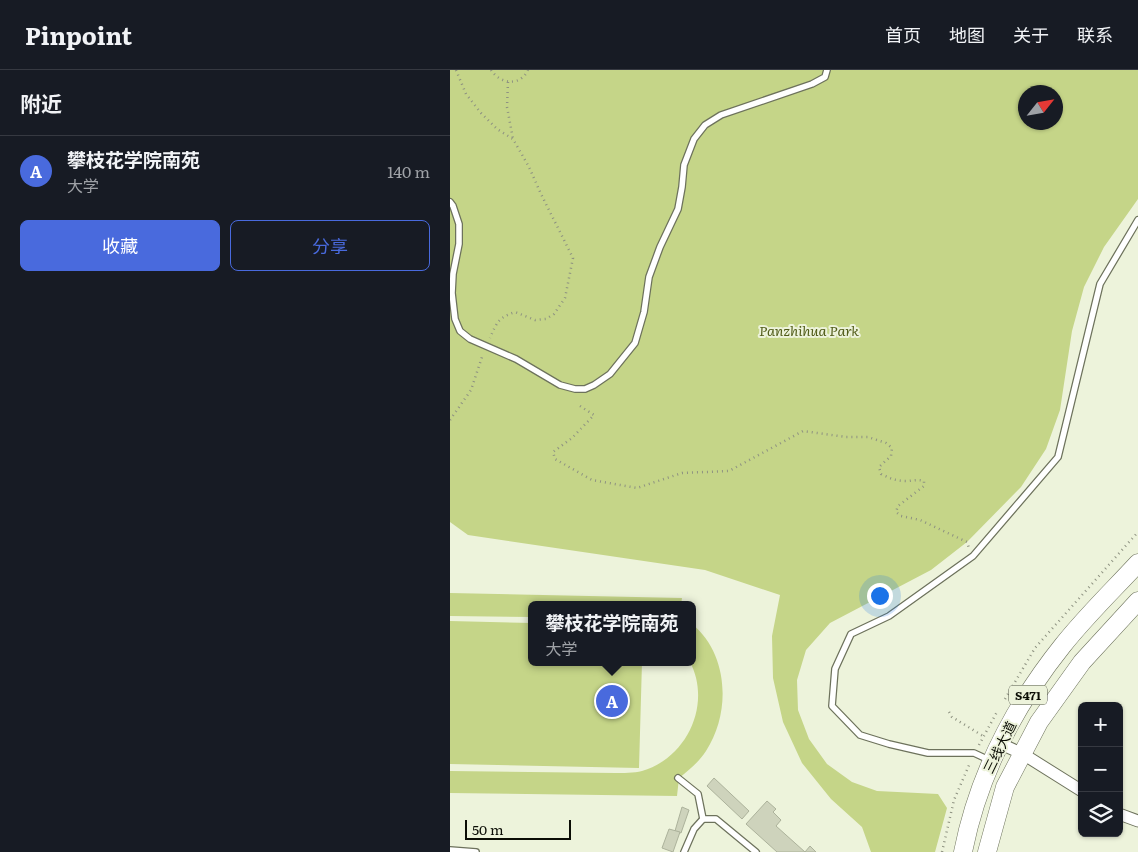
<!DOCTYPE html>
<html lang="zh">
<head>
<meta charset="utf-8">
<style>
	:root { --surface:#171b24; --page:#242831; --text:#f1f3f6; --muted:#9ea1a6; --line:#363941; --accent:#496add }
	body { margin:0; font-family:Literata,"Noto Sans SC",serif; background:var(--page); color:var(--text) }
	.controls { position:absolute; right:15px; bottom:15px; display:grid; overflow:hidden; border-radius:8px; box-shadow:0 1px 4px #0004 }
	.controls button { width:45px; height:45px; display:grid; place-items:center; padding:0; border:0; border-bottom:1px solid var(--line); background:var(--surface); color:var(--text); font:25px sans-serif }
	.compass { position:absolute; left:568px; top:15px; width:45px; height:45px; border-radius:50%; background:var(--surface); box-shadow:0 1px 4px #0004; rotate:59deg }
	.scale { position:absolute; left:15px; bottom:12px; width:106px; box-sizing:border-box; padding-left:5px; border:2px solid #0b0d05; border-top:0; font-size:14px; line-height:18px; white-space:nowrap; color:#0b0d05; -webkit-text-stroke:4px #edf3db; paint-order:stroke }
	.you { position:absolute; left:429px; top:525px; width:18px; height:18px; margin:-12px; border:4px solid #fff; border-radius:50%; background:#1a73e8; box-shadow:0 0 0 8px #1a73e833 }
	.badge { display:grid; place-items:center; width:32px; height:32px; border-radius:50%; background:var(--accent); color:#fff; font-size:16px; font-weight:700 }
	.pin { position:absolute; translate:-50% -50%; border:2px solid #fff; box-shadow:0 1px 5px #0006 }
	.popup { position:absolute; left:78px; top:531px; width:168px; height:65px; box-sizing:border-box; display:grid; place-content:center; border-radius:8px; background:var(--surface); filter:drop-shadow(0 1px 4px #0005); font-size:16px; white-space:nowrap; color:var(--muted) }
	.popup b { font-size:19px; color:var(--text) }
	.popup::after { content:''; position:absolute; left:50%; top:100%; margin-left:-10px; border:10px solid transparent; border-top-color:var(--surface) }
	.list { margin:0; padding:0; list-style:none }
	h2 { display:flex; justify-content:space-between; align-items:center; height:65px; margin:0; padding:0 20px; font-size:21px }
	h2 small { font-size:16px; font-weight:400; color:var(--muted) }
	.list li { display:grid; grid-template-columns:32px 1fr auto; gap:15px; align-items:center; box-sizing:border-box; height:70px; padding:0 20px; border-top:1px solid var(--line) }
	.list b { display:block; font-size:19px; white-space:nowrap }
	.list p { margin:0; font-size:16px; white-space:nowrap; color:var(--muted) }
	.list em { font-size:16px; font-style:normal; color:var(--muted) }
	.actions { display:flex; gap:10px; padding:15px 20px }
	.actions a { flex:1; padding:11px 0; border:1px solid var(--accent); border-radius:8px; text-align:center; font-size:18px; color:var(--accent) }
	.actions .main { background:var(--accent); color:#fff }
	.icon { flex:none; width:28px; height:28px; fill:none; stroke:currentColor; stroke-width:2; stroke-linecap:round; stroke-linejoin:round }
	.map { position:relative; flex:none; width:688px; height:782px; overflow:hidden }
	header { display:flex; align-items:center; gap:30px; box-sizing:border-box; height:70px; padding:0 25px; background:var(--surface); border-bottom:1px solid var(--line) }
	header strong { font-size:24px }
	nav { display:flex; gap:28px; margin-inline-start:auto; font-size:18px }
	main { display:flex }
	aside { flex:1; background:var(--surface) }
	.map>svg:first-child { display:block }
	.green { fill:#c5d588; fill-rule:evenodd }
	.building { fill:#ced3bc; stroke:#acb29b }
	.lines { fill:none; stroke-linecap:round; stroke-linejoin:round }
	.lane-casing { stroke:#6d725c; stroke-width:8 }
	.street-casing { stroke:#6d725c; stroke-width:13 }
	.primary-casing { stroke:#6d725c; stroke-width:19 }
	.path { stroke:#8e9281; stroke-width:2.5; stroke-dasharray:1 4; stroke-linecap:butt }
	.lane { stroke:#fff; stroke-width:5.5 }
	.street { stroke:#fff; stroke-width:11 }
	.primary { stroke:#fff; stroke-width:18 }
	.labels { text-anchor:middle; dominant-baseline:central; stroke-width:4; stroke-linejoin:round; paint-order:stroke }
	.shield { fill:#edf3db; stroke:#4f5245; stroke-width:1 }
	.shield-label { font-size:12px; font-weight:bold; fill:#0b0d05 }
	.park-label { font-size:14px; font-style:italic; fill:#515c19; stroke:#edf3db }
	.street-label { font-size:14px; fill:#0b0d05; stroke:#edf3db }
</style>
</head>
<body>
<header>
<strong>Pinpoint</strong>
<nav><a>首页</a><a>地图</a><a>关于</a><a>联系</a></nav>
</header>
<main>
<aside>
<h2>附近<small></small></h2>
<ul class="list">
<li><span class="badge">A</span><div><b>攀枝花学院南苑</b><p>大学</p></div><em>140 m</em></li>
</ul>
<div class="actions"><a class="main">收藏</a><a>分享</a></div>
</aside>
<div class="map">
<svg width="688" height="782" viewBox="0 0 688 782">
	<rect width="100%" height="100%" fill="#edf3db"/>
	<!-- green -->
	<g class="green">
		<path d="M0 0H688V129L654 177 634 217 622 261 610 340 596 379 571 417 517 472 481 500 380 553 356 580 347 610 348 640 359 669 377 694 402 712 427 721 488 724 497 738 485 782H421L412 757 381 729 352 693 333 652 323 608 322 566 330 525 255 500 18 465 0 452ZM576 22H606V52H576Z"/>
		<polygon points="0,523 232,528 231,535 82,535 82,547 0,546"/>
		<polygon points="0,551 82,553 82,592 192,592 189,698 0,694"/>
		<path d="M242 554C279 584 281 643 256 681 249 692 239 700 229 708L227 726 0 723V701L165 703C173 703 184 703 192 701 237 688 262 634 240 592H242Z"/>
	</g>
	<!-- building -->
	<g class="building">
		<polygon points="264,708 299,741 292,749 257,716"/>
		<polygon points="317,731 326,739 323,742 331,750 326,756 355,782 327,782 296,754"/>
		<polygon points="232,737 239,740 231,763 225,761"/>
		<polygon points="219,759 230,762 223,782 212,778"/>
		<polygon points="360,776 366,782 355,782"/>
	</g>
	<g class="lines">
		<!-- lane casing -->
		<g class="lane-casing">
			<g id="lane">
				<polyline points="0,132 3,136 9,154 9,174 3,204 2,223 5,249 10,261 20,269 66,289 110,315 125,319 135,319 144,315 160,304 185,273 194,242 199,207 210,177 228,139 232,117 234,95 244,69 255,55 271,45 362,14 375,7 377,0"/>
				<polyline points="539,690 524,683 478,683 439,674 410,665 382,636 385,599 401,564 439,546 523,486 608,387 650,214 688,150"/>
				<polyline points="228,708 248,724 253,749"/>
				<polyline points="0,780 26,782"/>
				<polyline points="234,782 244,759 253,749 266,749 306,782"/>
			</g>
		</g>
		<!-- street casing -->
		<g class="street-casing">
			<g id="street">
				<polyline points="551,674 573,684 632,721"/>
				<polyline points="669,744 688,751"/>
			</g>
		</g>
		<!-- primary casing -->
		<g class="primary-casing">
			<g id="primary">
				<path d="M513 782C528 706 565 635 613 575 636 546 663 520 688 493"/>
				<polyline points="537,782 555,717 589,652 632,592 688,531"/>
			</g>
		</g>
		<!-- path -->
		<g class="path">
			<path d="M6 0 16 24 31 43 47 59 63 69 79 97 91 124 123 188 115 228 104 244 96 249 85 250 65 242C48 248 47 252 40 268"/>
			<path d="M41 0C50 14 70 17 78 0"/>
			<polyline points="58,12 57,37 63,69"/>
			<path d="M130 336 144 345 122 368 103 382 105 389 142 410 187 418 232 403 279 401 353 361 396 367H418L436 373 442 378 441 386 429 397 431 404C439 408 446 411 456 411 462 411 467 409 474 411V416L448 436 446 442 451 446 470 450 517 472 519 478"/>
			<polyline points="0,350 21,320 33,284"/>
			<polyline points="555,629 585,578 688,462"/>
			<polyline points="499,642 502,647 533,666"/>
			<polyline points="529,675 548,640"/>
			<polyline points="492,782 504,730 520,693"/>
		</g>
		<!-- lane -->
		<use href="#lane" class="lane"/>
		<!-- street -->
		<use href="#street" class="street"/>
		<!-- primary -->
		<use href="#primary" class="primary"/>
	</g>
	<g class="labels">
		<!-- shield labels -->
		<rect class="shield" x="559" y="615.5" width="38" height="19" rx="4"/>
		<g class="shield-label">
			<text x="578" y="625">S471</text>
		</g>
		<!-- park labels -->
		<g class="park-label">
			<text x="359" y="260">Panzhihua Park</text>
		</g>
		<!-- street labels -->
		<g class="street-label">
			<text transform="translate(549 677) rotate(-64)">三线大道</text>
		</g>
	</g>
</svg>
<div class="controls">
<button>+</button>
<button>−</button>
<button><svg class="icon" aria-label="layers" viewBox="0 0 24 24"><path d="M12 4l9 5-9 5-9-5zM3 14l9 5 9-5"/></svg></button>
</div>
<svg class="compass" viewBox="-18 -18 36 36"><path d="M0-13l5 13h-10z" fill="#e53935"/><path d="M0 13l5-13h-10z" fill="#9ea1a6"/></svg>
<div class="scale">50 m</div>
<div class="you"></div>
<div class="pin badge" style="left:162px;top:631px">A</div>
<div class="popup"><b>攀枝花学院南苑</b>大学</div>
</div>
</main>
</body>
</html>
